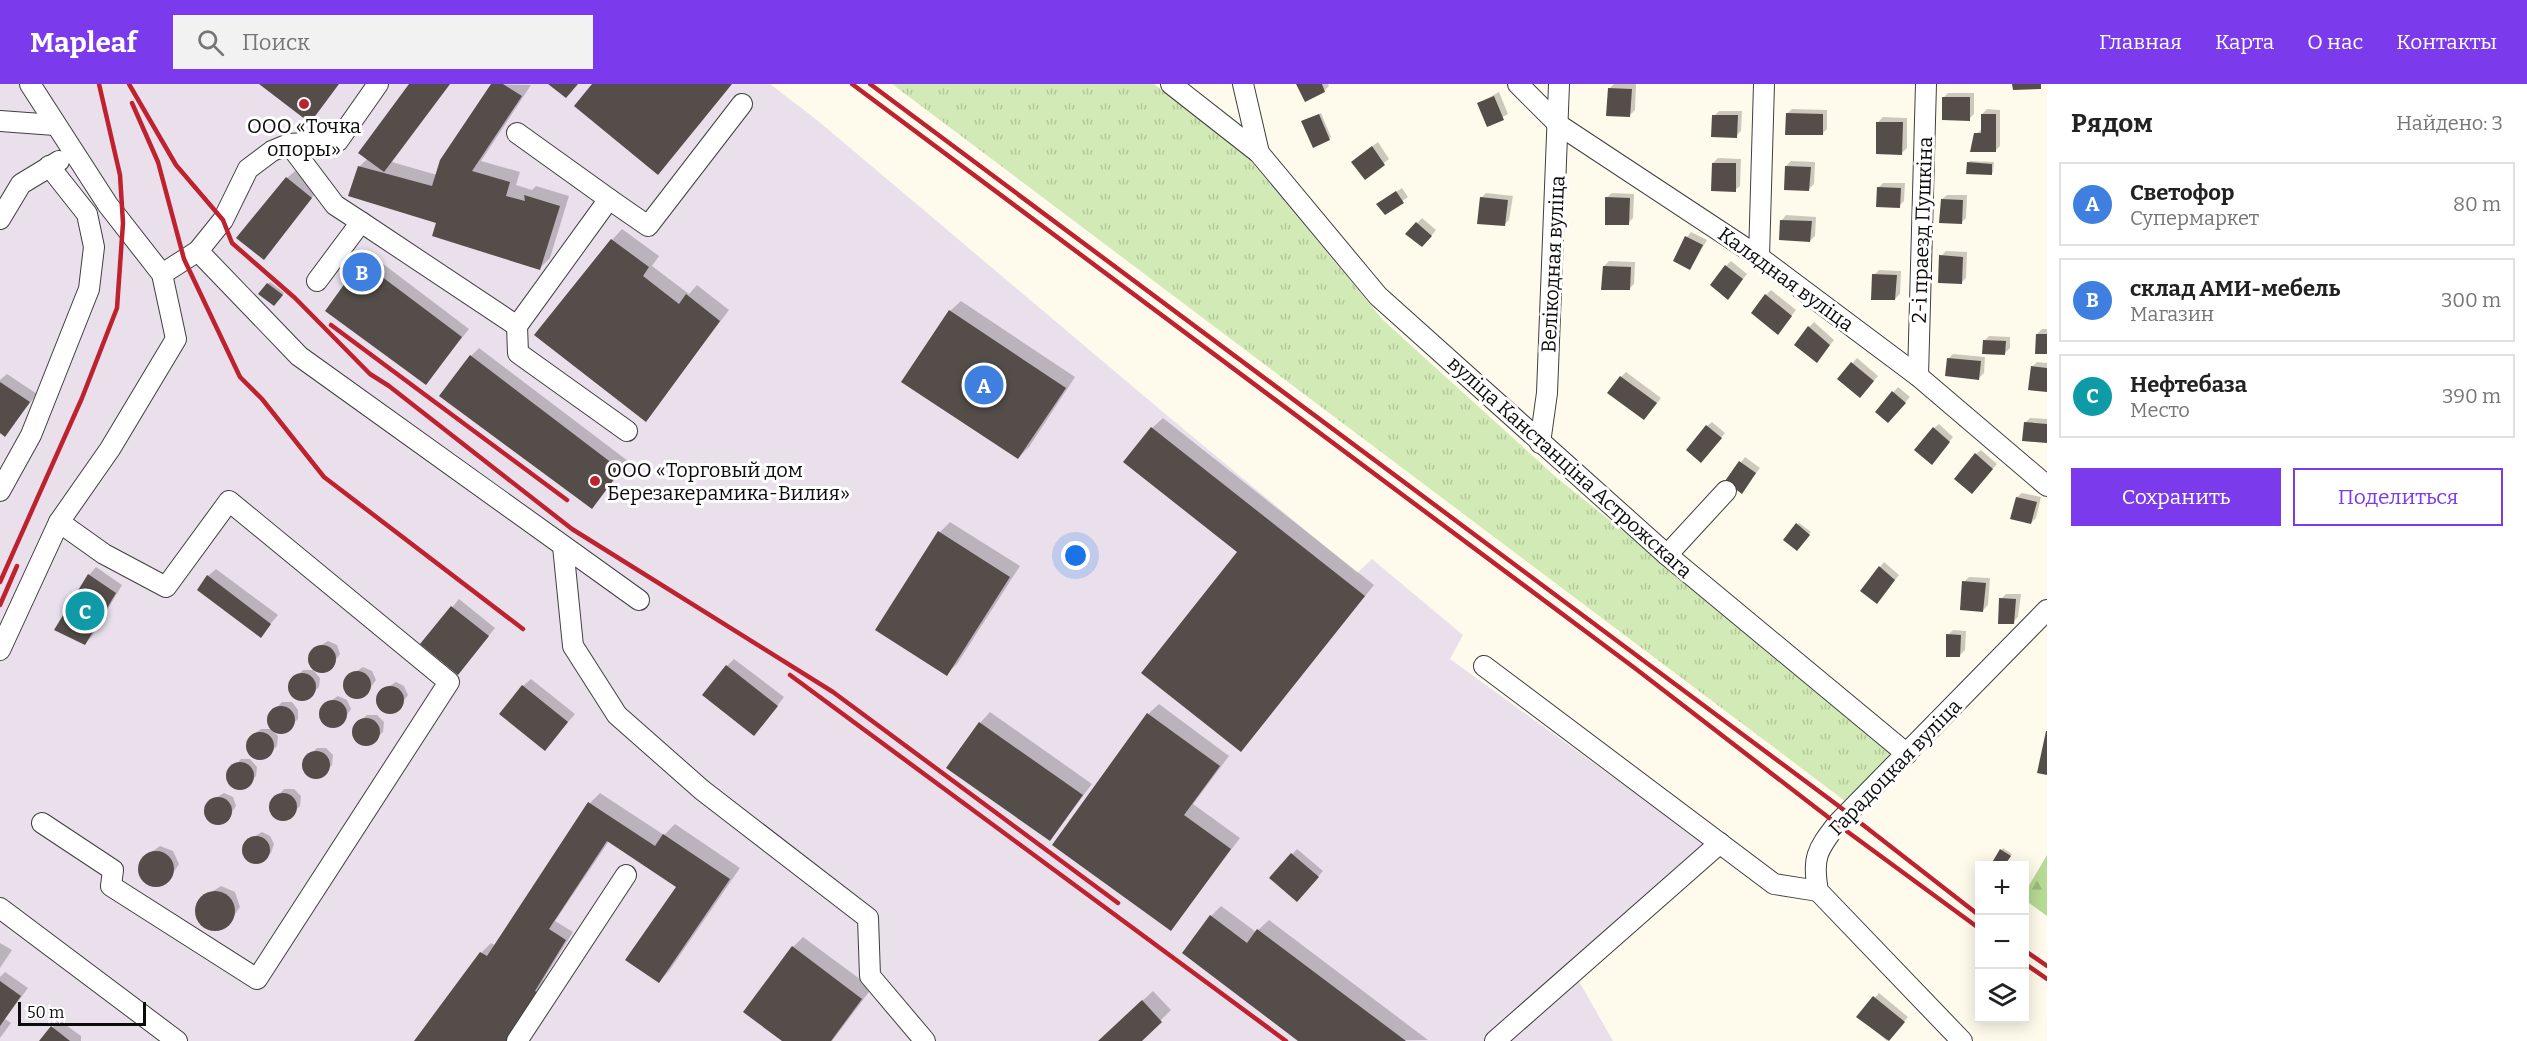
<!DOCTYPE html>
<html lang="ru">
<head>
<meta charset="utf-8">
<style>
	:root { --surface:#fff; --page:#f2f2f2; --text:#222; --muted:#767676; --line:#e0e0e0; --accent:#7c3aed }
	body { margin:0; font-family:Bitter,serif; background:var(--page); color:var(--text) }
	.controls { position:absolute; right:18px; bottom:18px; display:grid; overflow:hidden; border-radius:0px; box-shadow:0 3px 15px #0003 }
	.controls button { width:54px; height:54px; display:grid; place-items:center; padding:0; border:0; border-bottom:2px solid var(--line); background:var(--surface); color:var(--text); font:30px sans-serif }
	.scale { position:absolute; left:18px; bottom:15px; width:128px; box-sizing:border-box; padding-left:6px; border:3px solid #0c0c0c; border-top:0; font-size:16px; line-height:21px; white-space:nowrap; color:#0c0c0c; -webkit-text-stroke:4px #fff; paint-order:stroke }
	.you { position:absolute; left:1076px; top:472px; width:21px; height:21px; margin:-15px; border:4px solid #fff; border-radius:50%; background:#1a73e8; box-shadow:0 0 0 9px #1a73e833 }
	.badge { display:grid; place-items:center; width:39px; height:39px; border-radius:50%; background:var(--accent); color:#fff; font-size:20px; font-weight:700 }
	.pin { position:absolute; translate:-50% -50%; border:3px solid #fff; box-shadow:0 2px 6px #0006 }
	.list { margin:0; padding:0; list-style:none }
	h2 { display:flex; justify-content:space-between; align-items:center; height:78px; margin:0; padding:0 24px; font-size:26px }
	h2 small { font-size:20px; font-weight:400; color:var(--muted) }
	.list li { display:grid; grid-template-columns:39px 1fr auto; gap:18px; align-items:center; box-sizing:border-box; height:84px; margin:0 12px 12px; padding:0 12px; border:2px solid var(--line); border-radius:0px }
	.list b { display:block; font-size:22px; white-space:nowrap }
	.list p { margin:0; font-size:20px; white-space:nowrap; color:var(--muted) }
	.list em { font-size:20px; font-style:normal; color:var(--muted) }
	.actions { display:flex; gap:12px; padding:18px 24px }
	.actions a { flex:1; padding:14px 0; border:2px solid var(--accent); border-radius:0px; text-align:center; font-size:21px; color:var(--accent) }
	.actions .main { background:var(--accent); color:#fff }
	.icon { flex:none; width:33px; height:33px; fill:none; stroke:currentColor; stroke-width:2; stroke-linecap:round; stroke-linejoin:round }
	.map { position:relative; flex:none; width:2047px; height:957px; overflow:hidden }
	header { display:flex; align-items:center; gap:36px; box-sizing:border-box; height:84px; padding:0 30px; background:var(--accent); color:#fff }
	header strong { font-size:28px }
	nav { display:flex; gap:33px; margin-inline-start:auto; font-size:21px }
	.search { width:420px; height:54px; background:var(--page); display:flex; align-items:center; gap:15px; box-sizing:border-box; padding:0 21px; border-radius:0px; color:var(--muted); font-size:22px }
	main { display:flex }
	aside { flex:1; background:var(--surface) }
	.map>svg:first-child { display:block }
	.industrial { fill:#eae0ec }
	.grass { fill:url(#grass-tufts) }
	.forest { fill:url(#forest-firs) }
	.shadow { fill:#0003 }
	.building { fill:#554d49 }
	.lines { fill:none; stroke-linecap:round; stroke-linejoin:round }
	.minor-casing { stroke:#3f3f3f; stroke-width:22 }
	.minor { stroke:#fff; stroke-width:20 }
	.rail { stroke:#be222f; stroke-width:4.5 }
	.poi-dot { fill:#be222f; stroke:#fff; stroke-width:2 }
	.labels { text-anchor:middle; dominant-baseline:central; stroke-width:6; stroke-linejoin:round; paint-order:stroke }
	.poi-label { font-size:20px; fill:#0c0c0c; stroke:#fff }
	.street-label { font-size:20px; fill:#0c0c0c; stroke:#fff }
</style>
</head>
<body>
<header>
<strong>Mapleaf</strong>
<div class="search"><svg class="icon" aria-label="search" viewBox="0 0 24 24"><circle cx="10" cy="10" r="6"/><path d="M15 15l6 6"/></svg>Поиск</div>
<nav><a>Главная</a><a>Карта</a><a>О нас</a><a>Контакты</a></nav>
</header>
<main>
<div class="map">
<svg width="2047" height="957" viewBox="0 0 2047 957">
	<defs>
		<pattern id="grass-tufts" width="24" height="20" patternUnits="userSpaceOnUse" patternTransform="scale(1.5)"><rect width="24" height="20" fill="#d2eab5"/><path d="M3 7l-1-3M5 7V3M7 7l1-3M15 17l-1-3M17 17v-4M19 17l1-3" fill="none" stroke="#b3c89a"/></pattern>
		<pattern id="forest-firs" width="22" height="20" patternUnits="userSpaceOnUse" patternTransform="scale(1.5)"><rect width="22" height="20" fill="#b6db94"/><path d="M5 1l3.5 6h-7zM16 11l3.5 6h-7z" fill="#9bbb7e"/></pattern>
	</defs>
	<rect width="100%" height="100%" fill="#fffbec"/>
	<!-- industrial -->
	<polygon class="industrial" points="0,0 770,0 817,36 1163,328 1357,489 1372,475 1463,551 1450,575 1704,759 1568,878 1613,957 0,957"/>
	<!-- grass -->
	<polygon class="grass" points="892,0 1154,0 1250,76 1383,236 1557,394 1798,587 1901,677 1853,723"/>
	<!-- forest -->
	<polygon class="forest" points="2047,771 2047,832 2025,816 2024,810"/>
	<!-- shadow -->
	<g class="shadow">
		<polygon points="411,0 450,0 392,78 437,91 492,0 531,1 481,77 520,88 516,101 532,106 536,102 569,112 550,174 540,184 438,138 350,111 360,82 368,74"/>
		<polygon points="1298,0 1328,0 1329,2 1324,7"/>
		<polygon points="1614,0 1636,0 1635,26 1630,31 1610,4"/>
		<polygon points="1499,8 1508,30 1488,41 1479,19"/>
		<polygon points="1948,9 1974,9 1974,30 1969,35 1943,14"/>
		<polygon points="1792,25 1827,26 1827,45 1822,50 1787,30"/>
		<polygon points="1987,25 2000,26 2000,62 1995,67 1976,50 1982,45 1982,30"/>
		<polygon points="1719,27 1742,27 1741,47 1736,52 1714,32"/>
		<polygon points="1321,29 1331,53 1329,55 1305,36"/>
		<polygon points="1883,33 1907,34 1907,64 1902,69 1878,38"/>
		<polygon points="1378,58 1389,75 1365,94 1358,73"/>
		<polygon points="1718,74 1741,75 1740,102 1735,106 1713,79"/>
		<polygon points="1791,77 1815,78 1814,100 1809,105 1786,82"/>
		<polygon points="1970,77 1994,78 1993,88 1991,90 1968,79"/>
		<polygon points="295,87 318,106 264,174 287,94"/>
		<polygon points="1883,99 1905,99 1904,117 1899,122 1878,104"/>
		<polygon points="1402,104 1408,113 1386,129 1378,120"/>
		<polygon points="1486,109 1513,112 1509,136 1504,141 1481,114"/>
		<polygon points="1612,109 1634,110 1633,134 1628,139 1607,113"/>
		<polygon points="1947,111 1967,111 1966,134 1961,139 1942,115"/>
		<polygon points="1786,131 1816,133 1815,152 1810,157 1782,136"/>
		<polygon points="1422,134 1436,146 1427,157 1407,150"/>
		<polygon points="622,145 659,172 652,182 689,210 697,201 729,226 646,336 612,156"/>
		<polygon points="1691,148 1707,156 1690,185 1687,153"/>
		<polygon points="1946,167 1967,168 1966,194 1961,199 1941,172"/>
		<polygon points="370,170 469,245 426,299 327,226"/>
		<polygon points="1609,177 1635,178 1634,200 1629,205 1604,182"/>
		<polygon points="1731,177 1747,190 1732,209 1726,182"/>
		<polygon points="1879,186 1901,187 1900,210 1895,215 1874,191"/>
		<polygon points="270,198 284,209 276,218 268,200"/>
		<polygon points="1771,206 1796,226 1782,244 1766,211"/>
		<polygon points="961,217 1075,293 1029,363 1018,374 950,227"/>
		<polygon points="1814,238 1834,256 1821,272 1809,243"/>
		<polygon points="2042,245 2047,245 2047,268 2037,250"/>
		<polygon points="1989,252 2010,253 2010,264 2005,269 1984,257"/>
		<polygon points="479,264 628,377 592,424 471,272"/>
		<polygon points="1953,270 1985,273 1984,289 1979,294 1948,275"/>
		<polygon points="1857,274 1878,292 1865,307 1839,295"/>
		<polygon points="2037,278 2047,279 2047,306 2032,283"/>
		<polygon points="1626,288 1661,314 1649,329 1621,293"/>
		<polygon points="7,290 37,310 5,351 0,349 0,296"/>
		<polygon points="1898,303 1910,313 1893,332 1877,328"/>
		<polygon points="1163,334 1374,501 1241,666 1239,467 1152,344"/>
		<polygon points="2030,334 2047,335 2047,358 2025,339"/>
		<polygon points="1712,338 1725,349 1706,372 1707,342"/>
		<polygon points="1939,340 1953,353 1936,374 1934,344"/>
		<polygon points="1981,366 1997,380 1977,403 1976,370"/>
		<polygon points="1745,373 1760,384 1742,408 1727,397"/>
		<polygon points="2022,409 2041,413 2036,434 2031,439 2017,413"/>
		<polygon points="950,438 1020,482 957,580 947,590 940,448"/>
		<polygon points="1799,439 1811,448 1796,465 1785,455"/>
		<polygon points="1884,478 1899,491 1882,513 1880,483"/>
		<polygon points="96,483 122,501 92,552 85,560 89,491"/>
		<polygon points="216,485 278,531 260,552 208,492"/>
		<polygon points="1969,493 1990,494 1988,521 1983,526 1964,498"/>
		<polygon points="2006,510 2021,510 2018,533 2013,538 2001,515"/>
		<polygon points="459,515 495,544 465,581 422,560"/>
		<polygon points="1953,546 1966,547 1965,566 1960,571 1948,551"/>
		<polygon points="328,557 337,561 340,570 330,584 322,587 314,584 310,576 313,566"/>
		<polygon points="734,575 784,613 762,642 727,582"/>
		<polygon points="363,583 372,587 376,596 366,610 357,613 350,610 345,602 349,592"/>
		<polygon points="303,586 313,586 320,594 319,603 306,615 298,615 291,610 290,600"/>
		<polygon points="531,595 575,630 545,665 523,602"/>
		<polygon points="396,598 404,602 408,611 398,625 390,628 382,625 377,617 381,607"/>
		<polygon points="338,612 347,616 351,625 341,640 333,642 325,640 320,632 324,621"/>
		<polygon points="282,618 292,618 298,626 298,635 285,647 273,647 278,652 277,662 264,674 252,672 248,663 251,653 261,645 274,645 270,642 269,632"/>
		<polygon points="1159,620 1229,672 1193,720 1240,754 1171,845 1148,630"/>
		<polygon points="990,628 1092,700 1050,755 980,639"/>
		<polygon points="367,631 377,631 384,638 383,648 371,659 358,657 354,649 357,639"/>
		<polygon points="317,664 326,664 333,671 332,681 320,693 311,693 305,687 304,677"/>
		<polygon points="241,675 250,675 257,683 256,692 244,704 236,704 229,699 228,689"/>
		<polygon points="284,705 294,705 301,712 300,722 288,734 279,734 273,729 272,718"/>
		<polygon points="224,709 233,713 236,722 226,737 218,739 210,737 206,729 209,718"/>
		<polygon points="600,709 664,751 675,740 740,784 669,887 659,898 678,803 609,757 555,837 573,848 543,896 550,900 509,957 415,957 481,869 491,859 496,862 590,719"/>
		<polygon points="262,748 270,752 274,760 271,769 257,778 248,775 243,767 247,757"/>
		<polygon points="160,762 173,767 179,780 168,797 156,802 144,797 139,786 143,774"/>
		<polygon points="2003,764 2012,770 2004,782 1992,780"/>
		<polygon points="1297,765 1323,787 1302,811 1271,794"/>
		<polygon points="221,802 235,808 240,823 227,842 214,846 202,840 196,827 202,814"/>
		<polygon points="1221,822 1256,848 1269,836 1428,956 1301,957 1211,832"/>
		<polygon points="803,853 872,904 832,957 784,957 793,863"/>
		<polygon points="0,859 12,866 0,884"/>
		<polygon points="5,888 28,904 5,935 11,939 0,954 0,893"/>
		<polygon points="1153,907 1171,926 1140,957 1099,957"/>
		<polygon points="1879,909 1908,933 1887,957 1858,933"/>
		<polygon points="59,936 81,952 81,957 41,957"/>
	</g>
	<!-- building -->
	<g class="building">
		<polygon points="259,0 339,0 310,39"/>
		<polygon points="409,0 450,0 384,88 358,69"/>
		<polygon points="491,0 503,0 522,12 472,87 510,98 506,112 525,117 524,111 560,122 540,186 432,152 436,139 348,112 358,82 432,102 440,76"/>
		<polygon points="548,0 578,0 566,14"/>
		<polygon points="592,0 732,0 658,91 574,22"/>
		<polygon points="1296,0 1322,0 1325,8 1305,18"/>
		<polygon points="2012,0 2041,0 2041,5 2013,6"/>
		<polygon points="1608,4 1632,5 1630,33 1606,32"/>
		<polygon points="1494,12 1504,36 1487,43 1477,19"/>
		<polygon points="1942,13 1970,13 1970,37 1942,36"/>
		<polygon points="1786,29 1823,30 1823,51 1785,51"/>
		<polygon points="1319,30 1330,56 1313,64 1301,37"/>
		<polygon points="1981,30 1996,30 1996,68 1970,68 1974,49 1981,49"/>
		<polygon points="1712,31 1738,31 1737,54 1711,53"/>
		<polygon points="1876,38 1903,38 1902,71 1876,70"/>
		<polygon points="1372,62 1385,81 1365,96 1351,78"/>
		<polygon points="1967,78 1992,80 1992,91 1966,90"/>
		<polygon points="1712,79 1736,79 1736,108 1711,107"/>
		<polygon points="1785,82 1811,83 1809,107 1784,106"/>
		<polygon points="286,93 312,114 264,176 236,154"/>
		<polygon points="1877,103 1901,104 1900,124 1876,123"/>
		<polygon points="1396,107 1404,119 1385,131 1376,120"/>
		<polygon points="1480,113 1508,116 1505,142 1477,140"/>
		<polygon points="1605,113 1630,114 1629,141 1605,141"/>
		<polygon points="1941,115 1963,116 1962,140 1939,139"/>
		<polygon points="1780,136 1812,137 1810,158 1779,156"/>
		<polygon points="1416,138 1432,152 1422,163 1405,150"/>
		<polygon points="1685,152 1703,161 1690,186 1673,177"/>
		<polygon points="611,155 649,183 643,192 679,220 686,210 720,237 646,338 534,251"/>
		<polygon points="1939,171 1963,173 1962,200 1938,199"/>
		<polygon points="361,177 462,253 426,301 325,227"/>
		<polygon points="1725,181 1743,195 1728,216 1710,201"/>
		<polygon points="1603,182 1631,183 1630,206 1601,206"/>
		<polygon points="1872,190 1897,191 1895,216 1871,216"/>
		<polygon points="267,199 283,211 274,222 258,210"/>
		<polygon points="1765,210 1792,232 1778,251 1751,229"/>
		<polygon points="949,226 1066,304 1018,375 901,298"/>
		<polygon points="1808,242 1830,261 1817,279 1794,261"/>
		<polygon points="2036,250 2047,250 2047,270 2035,270"/>
		<polygon points="1983,256 2006,257 2005,271 1982,270"/>
		<polygon points="470,271 621,386 592,425 439,312"/>
		<polygon points="1947,274 1981,277 1979,296 1945,292"/>
		<polygon points="1851,278 1874,297 1860,314 1837,295"/>
		<polygon points="2031,282 2047,284 2047,308 2028,306"/>
		<polygon points="1620,292 1657,319 1644,336 1607,309"/>
		<polygon points="0,298 30,318 5,353 0,349"/>
		<polygon points="1892,307 1906,319 1888,339 1875,328"/>
		<polygon points="2024,338 2047,340 2047,359 2022,357"/>
		<polygon points="1706,341 1722,354 1701,379 1686,366"/>
		<polygon points="1151,343 1365,512 1241,668 1141,589 1237,468 1123,378"/>
		<polygon points="1933,343 1950,358 1932,381 1914,366"/>
		<polygon points="1975,369 1993,385 1972,410 1954,395"/>
		<polygon points="1739,377 1756,389 1742,410 1725,397"/>
		<polygon points="2016,413 2037,418 2031,440 2010,435"/>
		<polygon points="1796,439 1810,451 1797,467 1783,456"/>
		<polygon points="938,447 1010,493 947,592 875,546"/>
		<polygon points="1879,482 1895,496 1877,520 1860,507"/>
		<polygon points="88,490 116,509 85,561 54,546"/>
		<polygon points="207,491 271,540 261,554 197,506"/>
		<polygon points="1962,497 1986,499 1983,528 1960,526"/>
		<polygon points="1999,514 2016,515 2014,540 1998,540"/>
		<polygon points="451,522 489,552 458,591 420,560"/>
		<polygon points="1946,550 1961,551 1960,573 1946,573"/>
		<circle cx="322" cy="575" r="14"/>
		<polygon points="726,581 778,622 754,652 702,611"/>
		<circle cx="357" cy="601" r="14"/>
		<circle cx="302" cy="603" r="14"/>
		<polygon points="522,601 568,638 545,667 499,630"/>
		<circle cx="390" cy="616" r="14"/>
		<circle cx="333" cy="630" r="14"/>
		<circle cx="281" cy="636" r="14"/>
		<polygon points="1147,629 1220,682 1184,731 1231,765 1171,847 1052,761"/>
		<circle cx="366" cy="648" r="14"/>
		<polygon points="979,638 1083,711 1050,757 946,684"/>
		<polygon points="2046,647 2047,647 2047,691 2037,689"/>
		<circle cx="260" cy="662" r="14"/>
		<circle cx="316" cy="681" r="14"/>
		<circle cx="240" cy="692" r="14"/>
		<circle cx="283" cy="723" r="14"/>
		<circle cx="218" cy="727" r="14"/>
		<polygon points="588,718 655,762 663,750 730,795 659,899 625,876 676,803 607,757 549,845 566,856 535,907 541,911 509,957 414,957 480,868 487,872"/>
		<circle cx="256" cy="766" r="14"/>
		<polygon points="2000,765 2011,772 2004,782 1990,782"/>
		<circle cx="156" cy="785" r="18"/>
		<polygon points="1291,769 1319,793 1297,818 1269,794"/>
		<circle cx="215" cy="827" r="20"/>
		<polygon points="1210,831 1247,859 1257,845 1406,957 1298,957 1182,869"/>
		<polygon points="792,862 862,915 831,957 782,957 743,928"/>
		<polygon points="0,897 21,912 0,942"/>
		<polygon points="1873,912 1905,938 1889,957 1856,933"/>
		<polygon points="1142,916 1162,938 1142,957 1098,957"/>
		<polygon points="51,942 70,957 39,957"/>
	</g>
	<g class="lines">
		<!-- minor casing -->
		<g class="minor-casing">
			<g id="minor">
				<polyline points="1171,0 1259,69 1378,212 1667,471 1907,670"/>
				<polyline points="1243,0 1259,69"/>
				<polyline points="1518,0 1559,41 1759,173 1918,292 2047,402"/>
				<polyline points="0,37 55,41"/>
				<polyline points="517,49 609,115"/>
				<polyline points="289,60 338,57 378,0"/>
				<polyline points="0,135 21,100 59,77"/>
				<polyline points="361,138 517,242 518,269 627,347"/>
				<polyline points="198,167 299,272 639,516"/>
				<polyline points="1759,173 1764,0"/>
				<polyline points="162,190 198,167 223,136 248,85 272,67 289,60 335,121 361,138 317,197"/>
				<polyline points="517,242 609,115 648,142 742,20"/>
				<polyline points="1918,292 1926,0"/>
				<polyline points="1540,359 1547,309 1559,0"/>
				<polyline points="0,407 31,351 89,205 94,163 87,130 49,82"/>
				<polyline points="563,462 573,562 617,631 702,706 868,834 870,892 925,957"/>
				<polyline points="1667,471 1726,407"/>
				<polyline points="0,566 59,438 110,365 176,255 162,190 108,121 30,0"/>
				<polyline points="1484,582 1774,800 1818,807"/>
				<polyline points="42,739 113,786 111,802 257,895 449,598 229,417 166,503 104,470 59,438"/>
				<polyline points="0,824 177,957"/>
				<polyline points="517,957 626,791"/>
				<polyline points="1495,957 1720,759"/>
				<path d="M1962 957 1818 807C1812 774 1817 766 1837 740L2047 526"/>
			</g>
		</g>
		<!-- minor -->
		<use href="#minor" class="minor"/>
		<!-- rail -->
		<g class="rail">
			<polyline points="129,0 176,81 223,136 232,159 295,214 370,290 389,302 572,445 833,608 1118,819"/>
			<polyline points="852,0 1636,585 1837,740 1980,845"/>
			<polyline points="870,0 1840,723 1980,832"/>
			<polyline points="132,19 158,78 184,175 240,293 262,315 324,393 523,545"/>
			<polyline points="331,241 567,416"/>
			<polyline points="0,498 82,314 117,224 123,139 120,91 99,0"/>
			<polyline points="0,521 17,482"/>
			<polyline points="790,591 1286,957"/>
			<polyline points="2024,866 2047,882"/>
			<polyline points="2024,879 2047,895"/>
		</g>
	</g>
	<!-- markers -->
	<g class="poi-dot">
		<circle cx="304" cy="20" r="6"/>
		<circle cx="595" cy="397" r="6"/>
	</g>
	<g class="labels">
		<!-- poi labels -->
		<g class="poi-label">
			<text x="304" y="42">ООО «Точка<tspan x="304" dy="23">опоры»</tspan></text>
			<text x="607" y="386" text-anchor="start">ООО «Торговый дом<tspan x="607" dy="23">Березакерамика-Вилия»</tspan></text>
		</g>
		<!-- street labels -->
		<g class="street-label">
			<text transform="translate(1922 146) rotate(-88)">2-і праезд Пушкіна</text>
			<text transform="translate(1553 180) rotate(-87)">Велікодная вуліца</text>
			<text transform="translate(1786 195) rotate(36)">Калядная вуліца</text>
			<text transform="translate(1570 383) rotate(42)">вуліца Канстанціна Астрожскага</text>
			<text transform="translate(1895 683) rotate(-46)">Гарадоцкая вуліца</text>
		</g>
	</g>
</svg>
<div class="controls">
<button>+</button>
<button>−</button>
<button><svg class="icon" aria-label="layers" viewBox="0 0 24 24"><path d="M12 4l9 5-9 5-9-5zM3 14l9 5 9-5"/></svg></button>
</div>
<div class="scale">50 m</div>
<div class="you"></div>
<div class="pin badge" style="left:984px;top:301px;background:#3f7fe0">A</div>
<div class="pin badge" style="left:362px;top:188px;background:#3f7fe0">B</div>
<div class="pin badge" style="left:85px;top:527px;background:#0f9aa8">C</div>
</div>
<aside>
<h2>Рядом<small>Найдено: 3</small></h2>
<ul class="list">
<li><span class="badge" style="background:#3f7fe0">A</span><div><b>Светофор</b><p>Супермаркет</p></div><em>80 m</em></li>
<li><span class="badge" style="background:#3f7fe0">B</span><div><b>склад АМИ-мебель</b><p>Магазин</p></div><em>300 m</em></li>
<li><span class="badge" style="background:#0f9aa8">C</span><div><b>Нефтебаза</b><p>Место</p></div><em>390 m</em></li>
</ul>
<div class="actions"><a class="main">Сохранить</a><a>Поделиться</a></div>
</aside>
</main>
</body>
</html>
